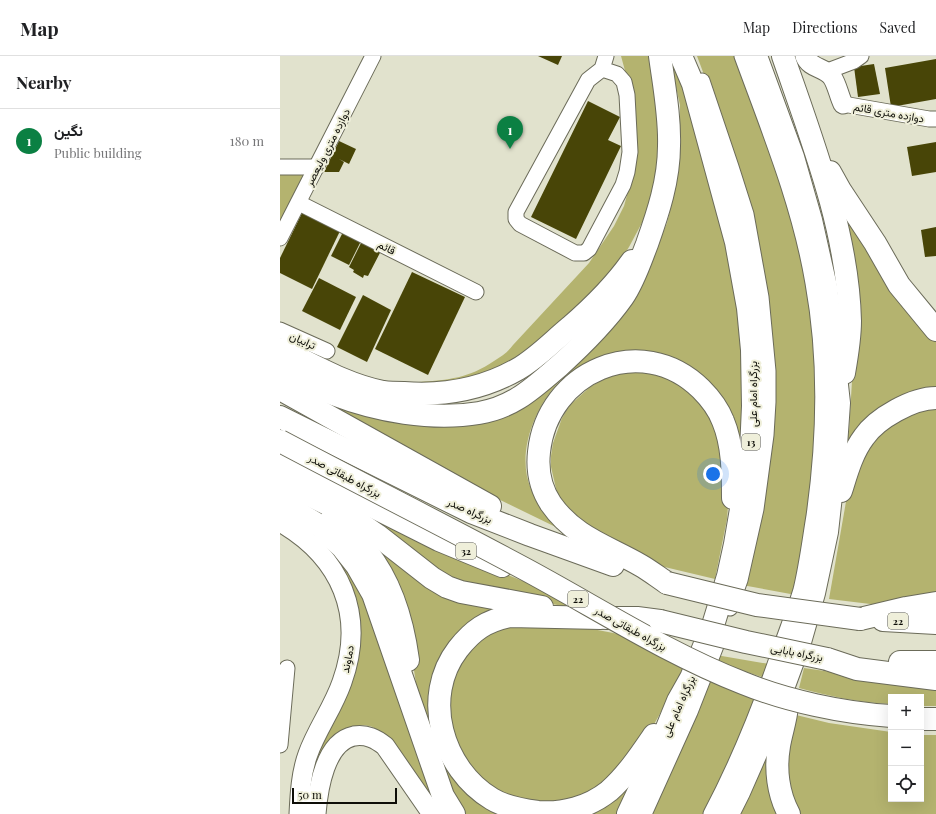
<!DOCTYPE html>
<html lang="en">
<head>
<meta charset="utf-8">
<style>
	:root { --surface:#fff; --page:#f6f6f6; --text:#202124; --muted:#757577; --line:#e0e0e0; --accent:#0b8043 }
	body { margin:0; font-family:"Playfair Display",Vazirmatn,serif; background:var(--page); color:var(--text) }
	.controls { position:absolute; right:12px; bottom:12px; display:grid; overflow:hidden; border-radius:0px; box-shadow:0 4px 16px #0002 }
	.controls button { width:36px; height:36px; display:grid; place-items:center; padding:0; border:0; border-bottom:1px solid var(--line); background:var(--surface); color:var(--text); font:20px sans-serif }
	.scale { position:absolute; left:12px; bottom:10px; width:105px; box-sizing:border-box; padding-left:4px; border:2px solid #0d0d07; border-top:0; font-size:11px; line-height:14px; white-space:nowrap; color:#0d0d07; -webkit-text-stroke:3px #efefda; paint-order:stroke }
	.you { position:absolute; left:433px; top:418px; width:14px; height:14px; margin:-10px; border:3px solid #fff; border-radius:50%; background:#1a73e8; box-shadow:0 0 0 6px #1a73e833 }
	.badge { display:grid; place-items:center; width:26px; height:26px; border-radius:50%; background:var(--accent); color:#fff; font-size:13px; font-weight:700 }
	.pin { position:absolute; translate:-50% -33px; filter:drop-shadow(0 1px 2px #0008) }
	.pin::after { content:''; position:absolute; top:21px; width:14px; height:12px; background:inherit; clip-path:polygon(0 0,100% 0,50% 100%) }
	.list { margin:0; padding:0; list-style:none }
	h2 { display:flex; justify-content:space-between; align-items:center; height:52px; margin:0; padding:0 16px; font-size:17px }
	h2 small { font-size:13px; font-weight:400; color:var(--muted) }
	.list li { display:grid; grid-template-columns:26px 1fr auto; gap:12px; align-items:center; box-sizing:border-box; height:64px; padding:0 16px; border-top:1px solid var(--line) }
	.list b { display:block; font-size:15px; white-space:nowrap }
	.list p { margin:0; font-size:13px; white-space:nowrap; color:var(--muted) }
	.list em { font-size:13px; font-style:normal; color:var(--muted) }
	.icon { flex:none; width:22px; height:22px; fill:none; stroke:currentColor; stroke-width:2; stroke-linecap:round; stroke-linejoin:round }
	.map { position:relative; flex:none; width:656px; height:758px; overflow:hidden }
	header { display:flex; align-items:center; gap:24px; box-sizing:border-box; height:56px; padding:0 20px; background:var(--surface); border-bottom:1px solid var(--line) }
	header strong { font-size:19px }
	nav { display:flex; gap:22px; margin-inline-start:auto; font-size:14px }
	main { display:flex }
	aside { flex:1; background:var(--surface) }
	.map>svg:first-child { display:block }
	.green { fill:#b4b36f }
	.building { fill:#484507 }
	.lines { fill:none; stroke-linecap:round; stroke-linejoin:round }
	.minor-casing { stroke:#6b6b59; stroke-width:17 }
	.major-casing { stroke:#6b6b59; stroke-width:21 }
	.highway-casing { stroke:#6b6b59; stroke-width:24 }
	.minor { stroke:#fff; stroke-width:15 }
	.major { stroke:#fff; stroke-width:19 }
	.highway { stroke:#fff; stroke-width:22 }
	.highway-bridge-casing { stroke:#6b6b59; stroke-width:24; stroke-linecap:butt }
	.highway-bridge { stroke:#fff; stroke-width:22 }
	.labels { text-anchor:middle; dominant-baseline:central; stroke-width:4; stroke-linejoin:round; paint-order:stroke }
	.shield { fill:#efefda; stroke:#515146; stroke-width:1 }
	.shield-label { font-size:10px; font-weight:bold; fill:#0d0d07 }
	.street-label { font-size:11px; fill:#0d0d07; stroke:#efefda }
</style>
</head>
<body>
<header>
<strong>Map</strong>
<nav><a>Map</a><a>Directions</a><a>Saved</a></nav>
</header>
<main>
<aside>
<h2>Nearby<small></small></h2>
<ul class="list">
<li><span class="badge">1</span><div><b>نگین</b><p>Public building</p></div><em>180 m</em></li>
</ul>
</aside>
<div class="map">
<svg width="656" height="758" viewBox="0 0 656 758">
	<rect width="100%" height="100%" fill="#e1e2cd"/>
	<!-- green -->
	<g class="green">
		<path d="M341 0H369L379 64 378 102 372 139 364 163 349 191 336 211 318 233 245 300 179 328 139 331V326C169 324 189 322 214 305 222 300 228 296 233 289L309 207 334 170 344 150 349 132 347 22Z"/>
		<path d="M389 0 402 24 450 203 456 238 462 290 463 359 459 406 437 339 320 302C305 307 290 315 279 326 254 352 236 398 251 433 258 449 277 465 288 477L169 419 0 325 61 346 228 354 373 200 387 167 395 134 400 92V49Z"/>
		<polygon points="417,0 456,0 497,109 533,245 540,360 516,539 462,529 479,459 444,72"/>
		<polygon points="0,119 26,119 0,166"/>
		<polygon points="554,133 656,281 656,336 637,339 559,422 569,375 573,308"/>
		<polygon points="355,316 371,318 386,322 401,329 414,339 434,364 449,437 447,463 435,523 372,508 306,472 278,441 271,411 271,400 273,387 282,362 290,349 310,331 322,324 337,318"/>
		<polygon points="656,347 656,542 607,550 549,543 571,417 608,364"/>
		<polygon points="65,448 167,494 272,537 304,554 181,531"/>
		<path d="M3 455 74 514 161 758 106 681C94 667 79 666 64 675L25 743 76 559Z"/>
		<polygon points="68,464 148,526 276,559 185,576 156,678 234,758 184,758 154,696 140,654 129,581"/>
		<polygon points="276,566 354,581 405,610 392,636 367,681 335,719 294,747 237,747 188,715 165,659 174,610 212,572"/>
		<polygon points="436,599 495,609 488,623 458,613 435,603"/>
		<path d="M524 612 656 631V650H641V641H611V648C580 647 549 640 519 632Z"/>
		<polygon points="428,620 481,641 427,758 368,758"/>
		<polygon points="512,658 549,667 611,676 611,743 641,743 641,679 656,679 656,758 516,758 504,730"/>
		<polygon points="495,683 502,758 460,758"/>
		<polygon points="372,688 338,758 297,758"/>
	</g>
	<!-- building -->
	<g class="building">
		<polygon points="258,0 282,0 278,9"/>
		<polygon points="656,3 656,43 611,51 605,12"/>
		<polygon points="594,8 600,38 578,41 574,11"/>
		<polygon points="308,45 340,61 328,84 341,90 296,183 251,161"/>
		<polygon points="59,85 76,93 69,108 59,103 64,106 59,116 44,116"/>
		<polygon points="656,86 656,116 632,120 627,91"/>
		<polygon points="22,157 60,175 32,233 0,217 0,202"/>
		<polygon points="656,171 656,200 645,201 641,174"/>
		<polygon points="65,172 83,181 69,209 51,200"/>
		<polygon points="84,181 103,191 88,220 84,219 83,222 73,216 74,214 69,211"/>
		<polygon points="132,216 185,241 148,319 95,293"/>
		<polygon points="39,222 76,241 60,274 22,255"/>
		<polygon points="83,239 111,254 87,306 57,291"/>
	</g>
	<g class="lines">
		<!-- minor casing -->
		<g class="minor-casing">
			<g id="minor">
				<polyline points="322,13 337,18 344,26 347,39 350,96 347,116 343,129 309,193 304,197 295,197 240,168 236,163 236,156 308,24 322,13 326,0"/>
				<polyline points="545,16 574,5 581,0"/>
				<polyline points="422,25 451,111 466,158 481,241 488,315 488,346 486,379 476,453 460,524 450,552"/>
				<polyline points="563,48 649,63 656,63"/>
				<polyline points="0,111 37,111"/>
				<polyline points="19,147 196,236"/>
				<polyline points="0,182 93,0"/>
				<polyline points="0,274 47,295"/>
				<polyline points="0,689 7,612"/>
				<polyline points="364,758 410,656 441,577"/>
				<path d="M431 758C459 705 481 650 500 594 507 574 515 554 521 534 527 509 530 484 534 460 545 382 547 304 533 227 520 149 489 74 462 0"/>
			</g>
		</g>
		<!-- major casing -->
		<g class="major-casing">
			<g id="major">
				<path d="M525 0C530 13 545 11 552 21 557 28 559 40 563 48"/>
				<path d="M0 466C61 501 86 559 62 626 53 652 37 673 28 698 21 717 20 738 19 758"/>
				<path d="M36 758C38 733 45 686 74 680 87 678 96 683 105 690L152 758"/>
			</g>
		</g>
		<!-- highway casing -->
		<g class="highway-casing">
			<g id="highway">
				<path d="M503 0C532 84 568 176 570 265 570 282 567 300 564 317"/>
				<polyline points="550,116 560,134 595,187 619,229 656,274"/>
				<path d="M0 293C33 309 67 329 103 336 110 337 117 337 124 337 164 340 203 333 238 313 257 302 273 285 290 271 312 252 335 229 352 205"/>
				<path d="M0 313C18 321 35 330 53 338 97 355 152 365 199 357 234 351 253 332 279 310 300 291 326 265 343 241 354 225 360 206 367 188 378 157 389 124 389 90 390 60 384 30 380 0"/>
				<polyline points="0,333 210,450"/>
				<polyline points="0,361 191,456 250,479 333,509"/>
				<polyline points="0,404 159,484 222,510"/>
				<polyline points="0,425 62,455 97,479 152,522 167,531 181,536 262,551"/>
				<path d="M561 435C567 416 572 397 584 381 597 362 633 342 656 342"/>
				<polyline points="0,446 40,470 62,491 77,510 93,538 163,740 174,758"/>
				<path d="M52 462C65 472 77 483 87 496 111 526 123 567 128 604"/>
				<path d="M387 527C378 521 369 514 360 509 327 490 294 481 271 448 261 433 257 414 259 396 267 316 361 274 421 333 430 342 438 352 443 365 453 389 453 417 453 442"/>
				<path d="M321 562 230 560C206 565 193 574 178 593 141 641 162 713 212 743 225 751 242 754 258 756 283 758 309 751 329 735 347 719 361 698 374 679"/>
				<polyline points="326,562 357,562 380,565"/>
				<polyline points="580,563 626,552 656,547"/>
				<polyline points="603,564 656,567"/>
				<polyline points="547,603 577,613 656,623"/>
				<polyline points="620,606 656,606"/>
				<path d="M507 650C506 664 501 677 499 690 495 713 498 738 509 758"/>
				<polyline points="641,663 656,663"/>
				<polyline points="348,758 378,694 398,645 411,622 434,566 448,520 455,488 471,395 473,350 472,294 468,252 456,186 413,28 401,0"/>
				<polyline points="448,758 459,736 495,654 520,586 534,537 547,476 555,404 559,347 546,231 531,164 513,101 476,0"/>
			</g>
		</g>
		<!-- minor -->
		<use href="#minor" class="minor"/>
		<!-- major -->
		<use href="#major" class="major"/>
		<!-- highway -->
		<use href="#highway" class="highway"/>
		<!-- highway-bridge casing -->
		<g class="highway-bridge-casing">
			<g id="highway-bridge">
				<path d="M0 385C81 428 163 469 243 512 316 551 386 597 463 627 507 645 563 657 611 660"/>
				<polyline points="387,527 477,549 580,563"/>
				<polyline points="380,565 466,586 547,603"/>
			</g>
		</g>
		<!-- highway-bridge -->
		<use href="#highway-bridge" class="highway-bridge"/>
	</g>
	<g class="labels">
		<!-- shield labels -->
		<g class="shield">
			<rect x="462" y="378" width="18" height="16" rx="3"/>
			<rect x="176" y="487" width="20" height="16" rx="3"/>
			<rect x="288" y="535" width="20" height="16" rx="3"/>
			<rect x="608" y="557" width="20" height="16" rx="3"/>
		</g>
		<g class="shield-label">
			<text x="471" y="386">13</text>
			<text x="186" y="495">32</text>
			<text x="298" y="543">22</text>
			<text x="618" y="565">22</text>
		</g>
		<!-- street labels -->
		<g class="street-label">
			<text transform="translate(609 56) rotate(10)">دوازده متری قائم</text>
			<text transform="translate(47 91) rotate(-63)">دوازده متری ولیعصر</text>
			<text transform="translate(107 191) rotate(27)">قائم</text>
			<text transform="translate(23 284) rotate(24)">ترابیان</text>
			<text transform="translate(472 338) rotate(-90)">بزرگراه امام علی</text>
			<text transform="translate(65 419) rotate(28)">بزرگراه طبقاتی صدر</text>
			<text transform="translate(190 454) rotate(24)">بزرگراه صدر</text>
			<text transform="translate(351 572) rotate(29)">بزرگراه طبقاتی صدر</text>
			<text transform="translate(517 596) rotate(11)">بزرگراه بابایی</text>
			<text transform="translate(67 603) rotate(-79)">دماوند</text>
			<text transform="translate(398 650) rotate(-66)">بزرگراه امام علی</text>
		</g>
	</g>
</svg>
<div class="controls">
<button>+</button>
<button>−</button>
<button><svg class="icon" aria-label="locate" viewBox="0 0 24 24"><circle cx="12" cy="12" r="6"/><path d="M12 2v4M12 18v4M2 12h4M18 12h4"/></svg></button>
</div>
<div class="scale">50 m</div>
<div class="you"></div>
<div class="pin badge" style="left:230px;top:93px">1</div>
</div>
</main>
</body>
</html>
